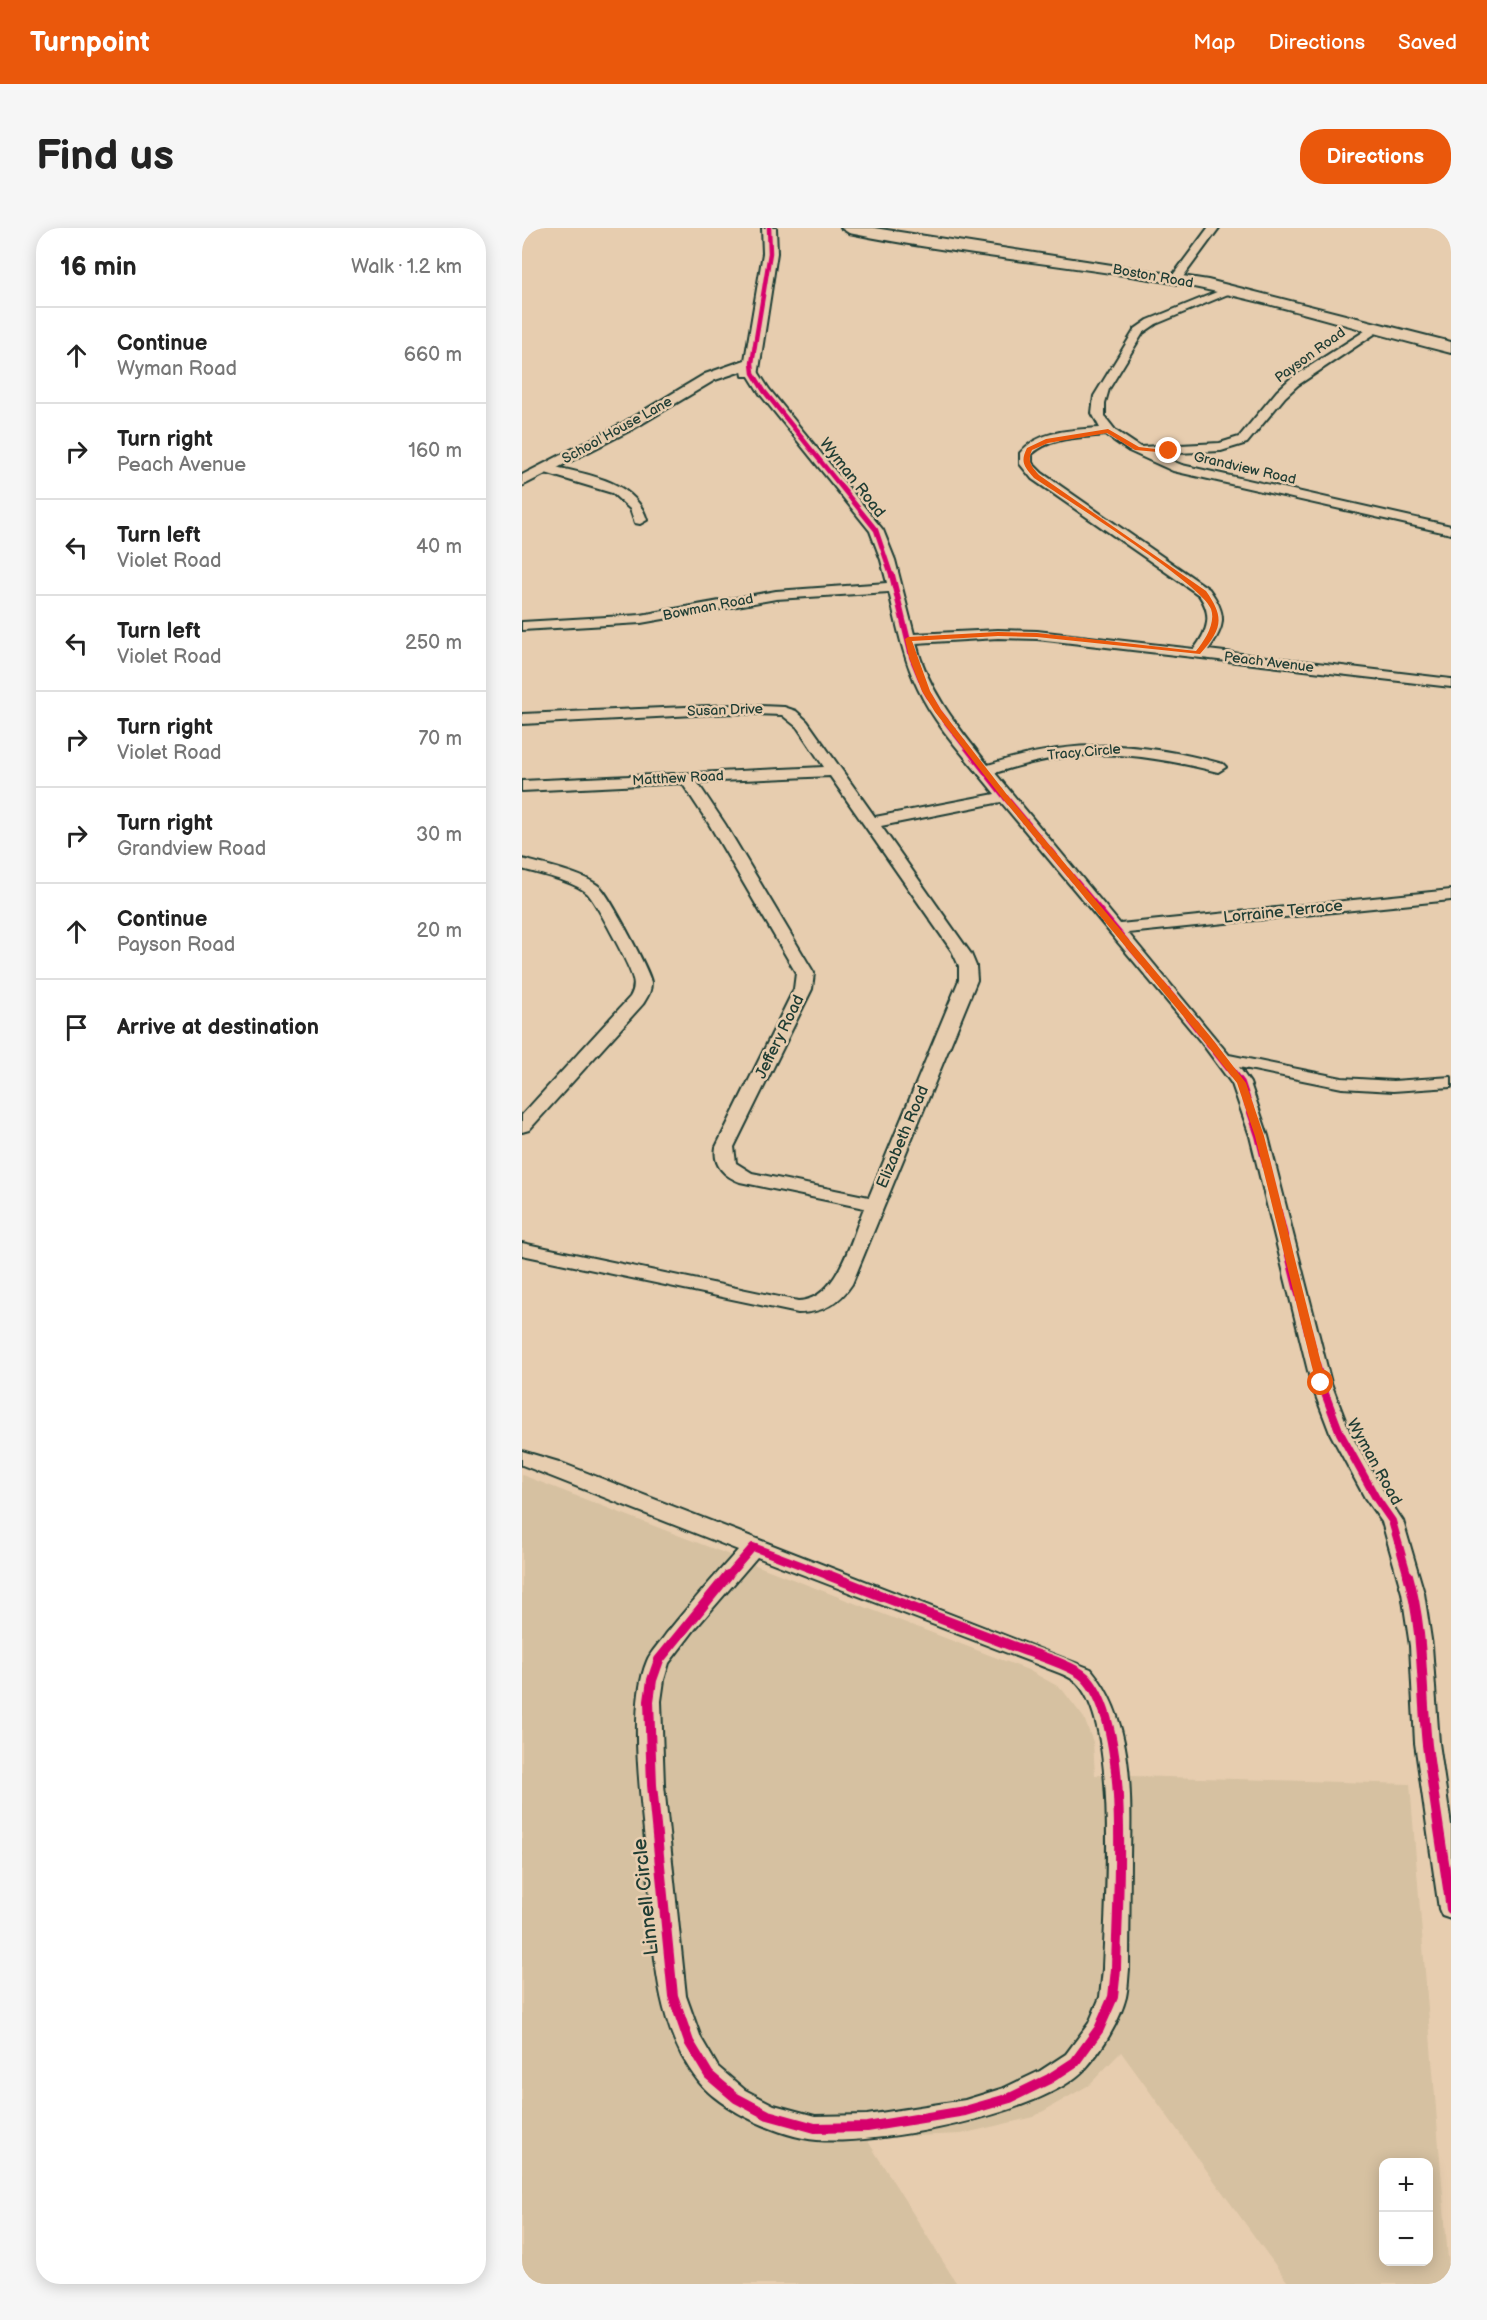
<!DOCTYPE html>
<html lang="en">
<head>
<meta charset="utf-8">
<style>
	:root { --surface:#fff; --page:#f6f6f6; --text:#222; --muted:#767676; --line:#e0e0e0; --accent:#ea580c }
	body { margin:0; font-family:"Balsamiq Sans",sans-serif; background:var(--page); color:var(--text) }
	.controls { position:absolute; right:18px; bottom:18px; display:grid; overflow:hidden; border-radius:12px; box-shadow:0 3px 15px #0003 }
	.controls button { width:54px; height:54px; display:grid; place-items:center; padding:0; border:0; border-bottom:2px solid var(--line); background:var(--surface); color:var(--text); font:30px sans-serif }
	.stop { position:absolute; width:18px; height:18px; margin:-14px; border:4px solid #ea580c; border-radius:50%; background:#fff }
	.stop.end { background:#ea580c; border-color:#fff; box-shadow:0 2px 6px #0008 }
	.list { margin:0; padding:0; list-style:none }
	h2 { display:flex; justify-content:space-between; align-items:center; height:78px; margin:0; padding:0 24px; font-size:26px }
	h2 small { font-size:20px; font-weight:400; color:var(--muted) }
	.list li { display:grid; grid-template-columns:39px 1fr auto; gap:18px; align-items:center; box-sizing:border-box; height:96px; padding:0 24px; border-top:2px solid var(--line) }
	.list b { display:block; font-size:22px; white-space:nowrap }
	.list p { margin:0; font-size:20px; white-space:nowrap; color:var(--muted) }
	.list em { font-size:20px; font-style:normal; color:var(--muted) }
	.icon { flex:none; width:33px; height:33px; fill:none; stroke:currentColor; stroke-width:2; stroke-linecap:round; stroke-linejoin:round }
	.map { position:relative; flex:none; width:929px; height:2056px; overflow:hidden; border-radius:24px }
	header { display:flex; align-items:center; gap:36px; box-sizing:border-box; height:84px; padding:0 30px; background:var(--accent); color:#fff }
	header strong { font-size:28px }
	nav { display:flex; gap:33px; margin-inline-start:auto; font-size:21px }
	.intro { display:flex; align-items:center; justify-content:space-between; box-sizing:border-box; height:144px; padding:0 36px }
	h1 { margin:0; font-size:42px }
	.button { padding:15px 27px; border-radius:24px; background:var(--accent); color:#fff; font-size:21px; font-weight:700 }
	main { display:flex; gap:36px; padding:0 36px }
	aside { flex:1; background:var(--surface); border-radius:24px; box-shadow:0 3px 15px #0003 }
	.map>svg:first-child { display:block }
	.built { fill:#d6c1a1; fill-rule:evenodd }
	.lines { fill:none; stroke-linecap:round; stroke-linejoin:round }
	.minor-casing { stroke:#1f3d34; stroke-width:4 }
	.tertiary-casing { stroke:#1f3d34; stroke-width:4 }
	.primary-casing { stroke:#1f3d34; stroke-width:4 }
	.minor { fill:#e7cdaf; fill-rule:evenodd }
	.tertiary { fill:#e7cdaf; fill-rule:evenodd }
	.primary { fill:#e7cdaf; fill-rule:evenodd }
	.cycleway-far3-casing { stroke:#e7cdaf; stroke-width:7 }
	.cycleway-far2-casing { stroke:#e7cdaf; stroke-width:9 }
	.cycleway-far1-casing { stroke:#e7cdaf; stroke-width:11 }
	.cycleway-casing { stroke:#e7cdaf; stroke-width:14 }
	.cycleway-far3 { stroke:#d6006c; stroke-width:4.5 }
	.cycleway-far2 { stroke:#d6006c; stroke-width:6 }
	.cycleway-far1 { stroke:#d6006c; stroke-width:8 }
	.cycleway { stroke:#d6006c; stroke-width:10 }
	.route { fill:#ea580c }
	.labels { text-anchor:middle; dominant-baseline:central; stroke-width:5; stroke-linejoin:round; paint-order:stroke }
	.far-street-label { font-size:14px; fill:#1f3d34; stroke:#e7cdaf }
	.street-label { font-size:16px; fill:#1f3d34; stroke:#e7cdaf }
	.near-street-label { font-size:20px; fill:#1f3d34; stroke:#e7cdaf }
</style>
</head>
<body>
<header>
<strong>Turnpoint</strong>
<nav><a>Map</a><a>Directions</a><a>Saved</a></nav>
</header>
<div class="intro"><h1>Find us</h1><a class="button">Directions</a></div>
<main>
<aside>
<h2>16 min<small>Walk · 1.2 km</small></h2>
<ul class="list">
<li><svg class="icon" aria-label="ahead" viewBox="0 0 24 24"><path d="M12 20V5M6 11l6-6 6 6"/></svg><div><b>Continue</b><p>Wyman Road</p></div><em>660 m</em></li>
<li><svg class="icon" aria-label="right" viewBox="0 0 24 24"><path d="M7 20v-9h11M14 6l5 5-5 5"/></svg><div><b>Turn right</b><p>Peach Avenue</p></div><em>160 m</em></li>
<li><svg class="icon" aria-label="left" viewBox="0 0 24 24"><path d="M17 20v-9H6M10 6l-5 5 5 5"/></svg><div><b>Turn left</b><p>Violet Road</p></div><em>40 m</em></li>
<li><svg class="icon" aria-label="left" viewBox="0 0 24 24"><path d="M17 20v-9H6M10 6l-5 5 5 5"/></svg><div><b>Turn left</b><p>Violet Road</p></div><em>250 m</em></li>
<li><svg class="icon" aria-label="right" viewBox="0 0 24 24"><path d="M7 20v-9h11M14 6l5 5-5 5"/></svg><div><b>Turn right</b><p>Violet Road</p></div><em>70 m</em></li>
<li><svg class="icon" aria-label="right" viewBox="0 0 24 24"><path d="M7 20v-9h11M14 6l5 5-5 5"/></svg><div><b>Turn right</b><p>Grandview Road</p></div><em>30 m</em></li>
<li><svg class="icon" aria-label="ahead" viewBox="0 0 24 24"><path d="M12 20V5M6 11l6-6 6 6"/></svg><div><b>Continue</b><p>Payson Road</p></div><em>20 m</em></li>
<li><svg class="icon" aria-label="arrive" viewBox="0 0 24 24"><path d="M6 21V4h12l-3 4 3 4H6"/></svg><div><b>Arrive at destination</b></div></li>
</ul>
</aside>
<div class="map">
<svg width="929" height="2056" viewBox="0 0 929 2056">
	<rect width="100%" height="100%" fill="#e7cdaf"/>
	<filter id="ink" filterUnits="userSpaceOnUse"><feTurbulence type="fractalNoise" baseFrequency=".0167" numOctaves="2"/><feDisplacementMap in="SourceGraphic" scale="12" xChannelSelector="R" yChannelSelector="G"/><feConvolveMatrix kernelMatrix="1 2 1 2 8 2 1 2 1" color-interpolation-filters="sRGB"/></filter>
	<g filter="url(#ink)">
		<!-- built -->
		<path class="built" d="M0 1247 506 1442 539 1460 562 1490 571 1514 573 1547 888 1556 928 2056H767L599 1824 567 1857 511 1889 439 1906 344 1910 435 2056H0ZM862 1934H906V2034H862Z"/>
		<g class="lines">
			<!-- minor casing -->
			<g class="minor-casing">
				<g id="minor">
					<polygon points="686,0 697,0 658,53 650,53 648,51"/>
					<path d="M707 59 713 62 711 64 634 96 621 105 587 161 583 175V189L594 203 618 219 698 215 717 209 755 163 768 151 849 99H857V103L776 157 763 169 725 215 699 223 633 226 660 237 929 298V306L651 243 607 223 584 207C559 210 530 208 510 226V235L520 245 687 361C705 386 704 398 686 422L929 451V459L515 411 476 410 394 415C406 463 436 499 466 537 550 510 617 513 701 536L704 539 696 544C612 523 556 518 473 545L598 696 929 662V672L606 705 707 827 820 850 871 853 929 849V859L871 863 820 860 717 839 728 855 746 908 809 1155 828 1205 863 1266 881 1293 902 1365 910 1418 917 1515 929 1597V1691L920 1688 917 1681 893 1515 888 1418 880 1365 860 1294 843 1270 808 1205 789 1155 728 908 710 856 679 814 479 574 359 598 449 726 454 738 455 752 330 1056C317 1076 300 1085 276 1085L0 1027V1015L276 1073C316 1072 329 1011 342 980L218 954C202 948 191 937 194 919L272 761 274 745 187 596 160 555 0 563V553L302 539 275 499 260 487 211 485 0 496V486L211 477 262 479 274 483 285 493 353 589 473 566C448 534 413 498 396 461 381 430 375 397 367 364L254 371 119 395 0 402V394L119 387 254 363 365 355 359 332 348 303 238 166 225 145 231 141 235 142 247 161 361 302 373 332 392 406 476 402 515 403 672 421C686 403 691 387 677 367L510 251 498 236V225C516 202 551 202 578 200L570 185 572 168 613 101 626 92ZM308 548 430 723 437 738V752L347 969 230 945 214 935 212 919 290 761 292 745 203 596 175 554Z"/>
					<path d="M25 237C61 246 113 251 125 292L118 296 113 295 108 281 90 265 20 244 19 241Z"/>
					<path d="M0 631C19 636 65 646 79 660 88 669 127 742 129 754 129 764 126 768 121 776L7 902 0 904V887L108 769C111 764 113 758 111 751 109 740 73 672 65 665 52 653 17 646 0 641Z"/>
					<path d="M0 1223 37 1234 569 1441C612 1493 609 1566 608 1630 608 1667 607 1704 607 1741 606 1750 606 1760 604 1769 598 1793 580 1822 563 1841 520 1887 357 1917 295 1912 259 1909 199 1882 177 1854 128 1793 132 1705 125 1631 120 1579 105 1480 125 1433 129 1423 138 1415 144 1406 167 1377 192 1349 216 1322L0 1237ZM235 1329 517 1437C528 1442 545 1446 554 1454 598 1496 583 1680 581 1741L578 1769 567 1795 544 1826 518 1843 482 1860 443 1872 345 1887 293 1888 252 1877 223 1862 196 1839 179 1810 164 1768 142 1557 139 1473 142 1452 147 1435 173 1401Z"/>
				</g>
			</g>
			<!-- tertiary casing -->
			<g class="tertiary-casing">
				<polygon id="tertiary" points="240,0 254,0 255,25 236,148 221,148 220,143 193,152 111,201 0,258 0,247 101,195 183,146 223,132 241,25"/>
			</g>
			<!-- primary casing -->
			<g class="primary-casing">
				<path id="primary" d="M319 0H352L686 52 929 114V125C836 102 745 72 651 55 543 36 434 27 327 5Z"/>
			</g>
			<!-- minor -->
			<use href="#minor" class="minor"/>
			<!-- tertiary -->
			<use href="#tertiary" class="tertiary"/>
			<!-- primary -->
			<use href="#primary" class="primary"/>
			<!-- cycleway-far3 casing -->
			<g class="cycleway-far3-casing">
				<polyline id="cycleway-far3" points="247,0 248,25 230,135 231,145 242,163 354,302 370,349"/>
			</g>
			<!-- cycleway-far2 casing -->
			<g class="cycleway-far2-casing">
				<polyline id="cycleway-far2" points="370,347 390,429 404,463 416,483 483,569 668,790"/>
			</g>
			<!-- cycleway-far1 casing -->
			<g class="cycleway-far1-casing">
				<g id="cycleway-far1">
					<polyline points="667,789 719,855 737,908 799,1155 818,1205 854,1270 870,1293 886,1349"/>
					<polyline points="205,1349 231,1319 310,1349"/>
				</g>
			</g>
			<!-- cycleway casing -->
			<g class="cycleway-casing">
				<g id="cycleway">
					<path d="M206 1347 137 1432 130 1452 127 1473 130 1557 151 1768 167 1814 187 1847 214 1870 246 1887 293 1900 345 1899 443 1883 488 1870 527 1851 553 1834 577 1801 591 1769 594 1741C595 1673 611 1497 563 1449 552 1438 512 1426 496 1420 433 1396 369 1372 306 1347"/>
					<path d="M886 1347C902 1403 899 1460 905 1517 912 1572 921 1626 929 1681"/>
				</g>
			</g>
			<!-- cycleway-far3 -->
			<use href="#cycleway-far3" class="cycleway-far3"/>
			<!-- cycleway-far2 -->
			<use href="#cycleway-far2" class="cycleway-far2"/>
			<!-- cycleway-far1 -->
			<use href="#cycleway-far1" class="cycleway-far1"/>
			<!-- cycleway -->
			<use href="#cycleway" class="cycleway"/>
		</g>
	</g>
	<!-- route -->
	<path class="route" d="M586 201 617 219 650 223 647 225 613 222 585 205 526 215 510 222C505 234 509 238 517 247L684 363C703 390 700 401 678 426L515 409 476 408 390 413 408 463 419 482 486 568 688 808 724 855 742 908 804 1155 799 1158 794 1155 733 908 715 855 681 812 481 571 413 484 400 463 387 429 383 411 386 409 476 404 515 405 674 423C683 412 694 395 689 381 681 357 542 270 512 250 502 238 498 234 505 220L524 211Z"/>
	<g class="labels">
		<!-- far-street labels -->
		<g class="far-street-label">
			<text transform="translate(631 48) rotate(10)">Boston Road</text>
			<text transform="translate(788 127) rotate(-36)">Payson Road</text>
			<text transform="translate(95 202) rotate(-29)">School House Lane</text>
			<text transform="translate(723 240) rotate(13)">Grandview Road</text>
			<text transform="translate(186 379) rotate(-11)">Bowman Road</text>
			<text transform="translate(747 434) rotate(7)">Peach Avenue</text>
			<text transform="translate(203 482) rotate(-2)">Susan Drive</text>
			<text transform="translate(562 524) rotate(-5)">Tracy Circle</text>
			<text transform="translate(156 550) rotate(-3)">Matthew Road</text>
		</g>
		<!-- street labels -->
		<g class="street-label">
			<text transform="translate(330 250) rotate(52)">Wyman Road</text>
			<text transform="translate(761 684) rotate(-6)">Lorraine Terrace</text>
			<text transform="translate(258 809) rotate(-64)">Jeffery Road</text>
			<text transform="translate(381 909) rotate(-67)">Elizabeth Road</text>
			<text transform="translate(852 1234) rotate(61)">Wyman Road</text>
		</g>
		<!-- near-street labels -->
		<g class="near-street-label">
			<text transform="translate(124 1669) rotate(-96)">Linnell Circle</text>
		</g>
	</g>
</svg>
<div class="controls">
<button>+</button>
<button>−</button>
</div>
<div class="stop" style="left:799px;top:1155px"></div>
<div class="stop end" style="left:647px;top:223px"></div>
</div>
</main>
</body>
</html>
